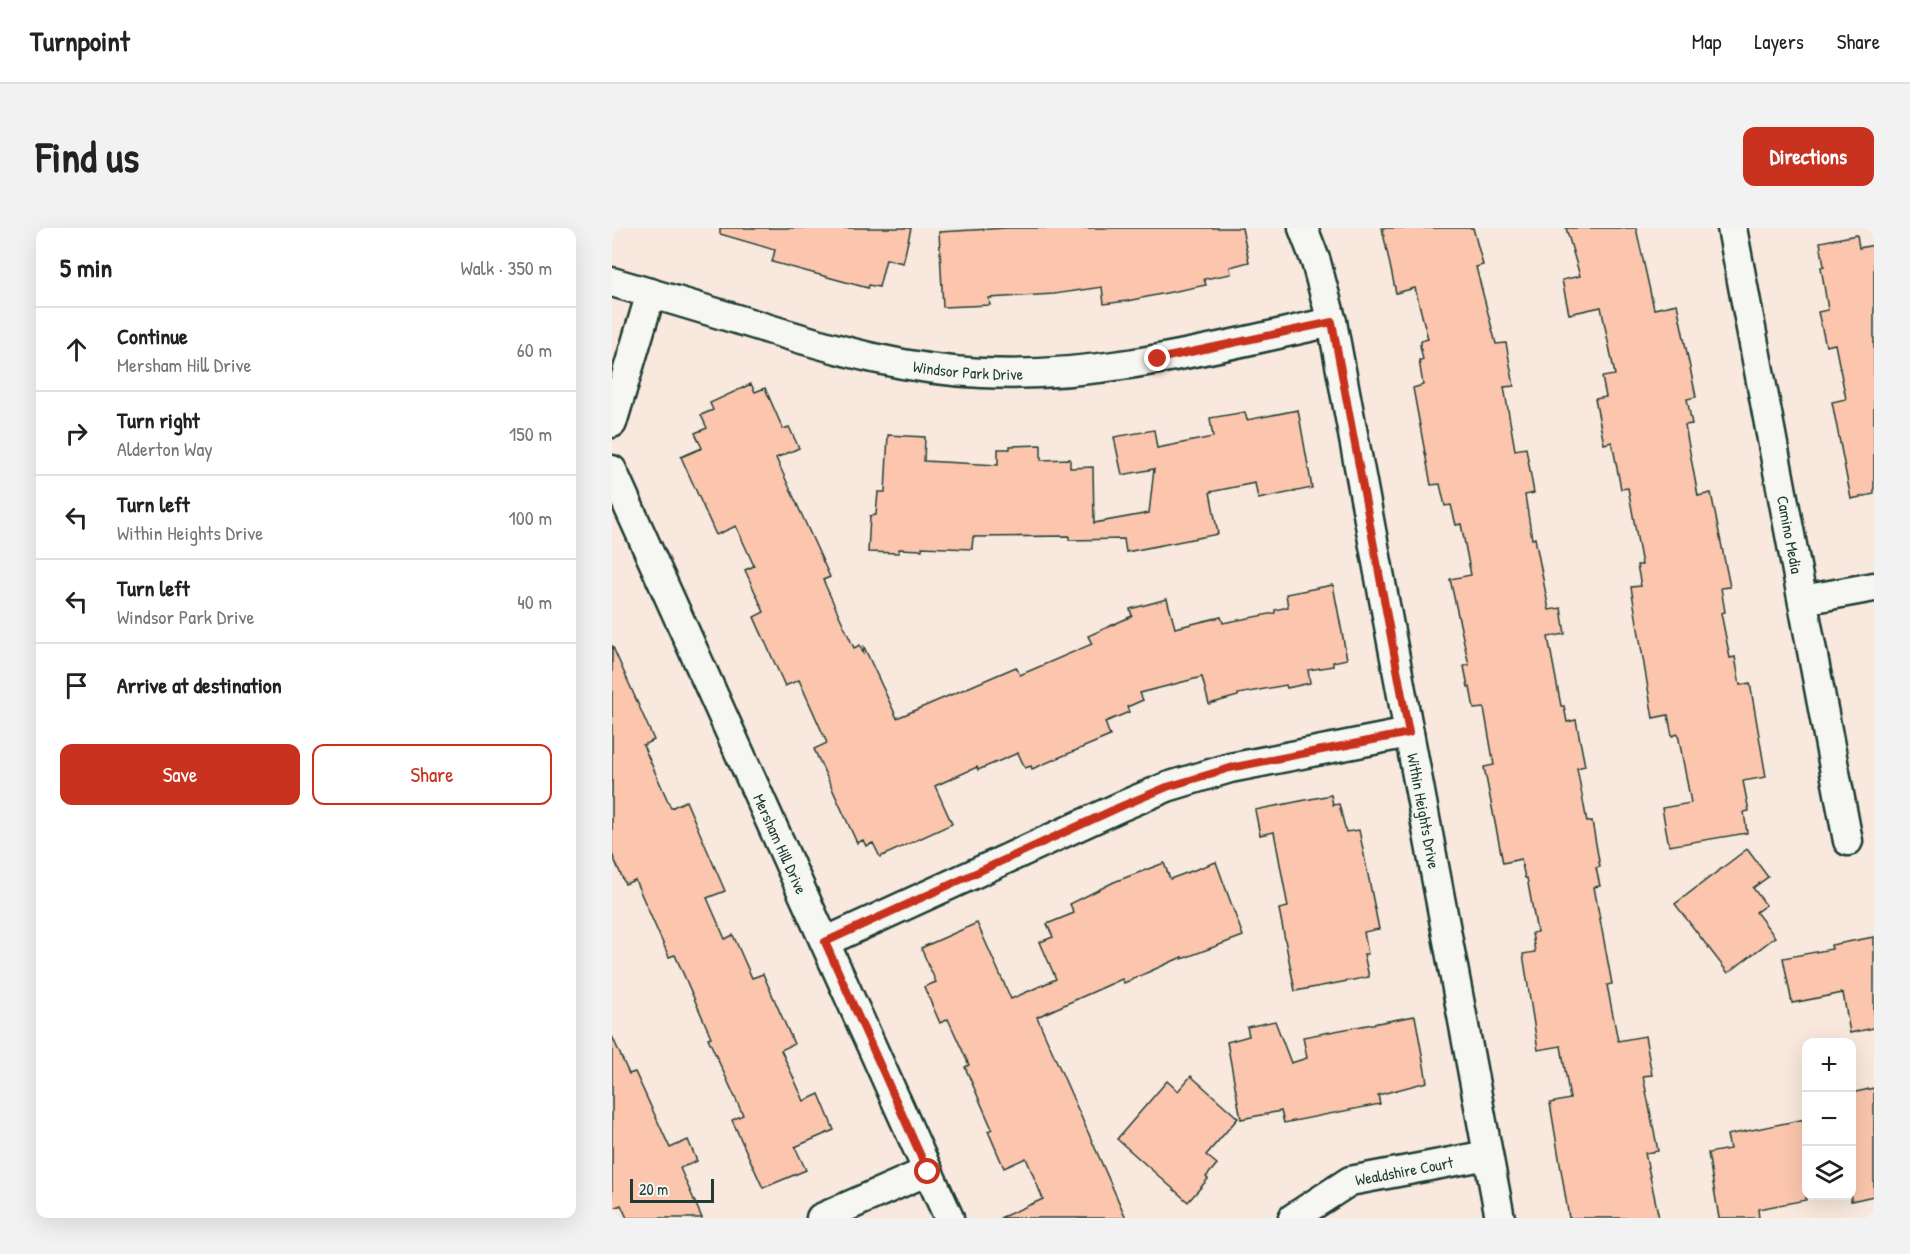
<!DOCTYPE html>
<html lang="en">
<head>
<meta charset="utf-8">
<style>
	:root { --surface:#fff; --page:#f2f2f2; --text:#222; --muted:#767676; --line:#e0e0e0; --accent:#c8321e }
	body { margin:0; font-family:"Patrick Hand",sans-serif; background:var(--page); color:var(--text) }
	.controls { position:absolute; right:18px; bottom:18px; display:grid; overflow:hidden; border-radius:12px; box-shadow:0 6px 24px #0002 }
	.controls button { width:54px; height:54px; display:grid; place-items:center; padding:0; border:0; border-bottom:2px solid var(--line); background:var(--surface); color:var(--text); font:30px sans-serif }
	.scale { position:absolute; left:18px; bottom:15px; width:84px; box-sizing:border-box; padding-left:6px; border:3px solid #1f3d34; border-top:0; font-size:16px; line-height:21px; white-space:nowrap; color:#1f3d34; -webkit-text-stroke:4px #f6f6f2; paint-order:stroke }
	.stop { position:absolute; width:18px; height:18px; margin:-14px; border:4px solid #c8321e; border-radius:50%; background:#fff }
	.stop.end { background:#c8321e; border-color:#fff; box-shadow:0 2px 6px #0008 }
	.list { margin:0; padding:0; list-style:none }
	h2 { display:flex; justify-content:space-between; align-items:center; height:78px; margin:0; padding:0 24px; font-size:26px }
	h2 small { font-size:20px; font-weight:400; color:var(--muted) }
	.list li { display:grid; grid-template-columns:39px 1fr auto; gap:18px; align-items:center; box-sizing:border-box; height:84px; padding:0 24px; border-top:2px solid var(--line) }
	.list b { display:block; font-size:22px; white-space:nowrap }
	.list p { margin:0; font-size:20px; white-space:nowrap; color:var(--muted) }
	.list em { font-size:20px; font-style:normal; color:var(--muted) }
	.actions { display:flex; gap:12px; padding:18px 24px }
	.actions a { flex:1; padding:14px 0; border:2px solid var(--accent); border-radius:12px; text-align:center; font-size:21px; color:var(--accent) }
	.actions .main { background:var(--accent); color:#fff }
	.icon { flex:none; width:33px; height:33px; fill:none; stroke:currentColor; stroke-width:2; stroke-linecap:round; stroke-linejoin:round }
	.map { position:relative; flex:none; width:1262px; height:990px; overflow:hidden; border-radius:12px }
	header { display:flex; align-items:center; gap:36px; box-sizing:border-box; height:84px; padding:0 30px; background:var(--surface); border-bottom:2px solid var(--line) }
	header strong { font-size:28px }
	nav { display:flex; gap:33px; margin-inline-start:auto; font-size:21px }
	.intro { display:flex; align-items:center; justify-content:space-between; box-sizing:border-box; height:144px; padding:0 36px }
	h1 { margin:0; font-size:42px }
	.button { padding:15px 27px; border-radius:12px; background:var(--accent); color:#fff; font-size:21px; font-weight:700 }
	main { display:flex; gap:36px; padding:0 36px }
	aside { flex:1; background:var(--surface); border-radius:12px; box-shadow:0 6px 24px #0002 }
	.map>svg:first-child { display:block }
	.building { fill:#fbc6ad; stroke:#1f3d34; stroke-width:1.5 }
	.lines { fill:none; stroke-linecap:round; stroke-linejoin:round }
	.minor-casing { stroke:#1f3d34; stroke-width:33 }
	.minor { stroke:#f6f6f2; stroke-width:28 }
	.route { stroke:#c8321e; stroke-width:8 }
	.labels { text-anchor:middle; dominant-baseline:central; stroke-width:4.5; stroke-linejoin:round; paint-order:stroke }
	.street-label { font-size:16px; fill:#1f3d34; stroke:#f6f6f2 }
</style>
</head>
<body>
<header>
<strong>Turnpoint</strong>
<nav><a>Map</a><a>Layers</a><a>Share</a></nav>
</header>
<div class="intro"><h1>Find us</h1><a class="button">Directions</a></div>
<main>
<aside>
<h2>5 min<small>Walk · 350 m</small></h2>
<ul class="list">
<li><svg class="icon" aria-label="ahead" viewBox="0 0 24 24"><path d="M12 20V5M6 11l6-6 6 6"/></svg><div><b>Continue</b><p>Mersham Hill Drive</p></div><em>60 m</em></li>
<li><svg class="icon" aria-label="right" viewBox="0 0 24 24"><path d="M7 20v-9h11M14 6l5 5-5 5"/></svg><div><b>Turn right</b><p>Alderton Way</p></div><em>150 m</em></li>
<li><svg class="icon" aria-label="left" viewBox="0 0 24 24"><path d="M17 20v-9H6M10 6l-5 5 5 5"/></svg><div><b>Turn left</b><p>Within Heights Drive</p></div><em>100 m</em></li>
<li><svg class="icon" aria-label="left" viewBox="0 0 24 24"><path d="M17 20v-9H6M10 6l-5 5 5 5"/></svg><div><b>Turn left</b><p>Windsor Park Drive</p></div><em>40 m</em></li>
<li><svg class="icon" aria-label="arrive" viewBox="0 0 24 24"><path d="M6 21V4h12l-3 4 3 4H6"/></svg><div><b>Arrive at destination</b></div></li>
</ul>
<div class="actions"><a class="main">Save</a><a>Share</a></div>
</aside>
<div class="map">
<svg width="1262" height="990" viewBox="0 0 1262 990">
	<rect width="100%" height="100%" fill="#f8e8dd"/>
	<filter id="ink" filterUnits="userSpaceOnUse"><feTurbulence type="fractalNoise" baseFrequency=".0167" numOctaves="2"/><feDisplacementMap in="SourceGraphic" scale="12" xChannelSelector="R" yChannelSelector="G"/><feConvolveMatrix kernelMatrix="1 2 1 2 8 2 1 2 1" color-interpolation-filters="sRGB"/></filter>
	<g filter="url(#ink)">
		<!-- building -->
		<g class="building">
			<polygon points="108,0 299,0 291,35 274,31 267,59 257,57 256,60 160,34 163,22 108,6"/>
			<polygon points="395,0 630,0 637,34 618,39 619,46 592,51 594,57 515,73 492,76 490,59 442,66 377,70 378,77 331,79 327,4"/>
			<polygon points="770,0 861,0 871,37 864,39 884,116 894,115 902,158 892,159 903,222 914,220 922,265 913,267 920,311 923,310 937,382 949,380 953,406 936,409 949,478 952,478 955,494 964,492 973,538 965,540 975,594 980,593 988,639 984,640 988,658 982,659 1000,756 995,757 1006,813 1033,808 1040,847 1031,848 1046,923 1033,925 1047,990 957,990 938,875 958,871 949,818 926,822 911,726 923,724 920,705 925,704 915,650 913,650 909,631 891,635 872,539 882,537 872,480 862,481 858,459 856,459 852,438 857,437 838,351 859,347 849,296 844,297 839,277 833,278 828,256 819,257 801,160 811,157 807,132 811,132 808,117 809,117 809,113 816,111 803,60 784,65"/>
			<polygon points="954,0 1024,0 1042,81 1065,76 1084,169 1075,171 1080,196 1073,197 1086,268 1099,265 1118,359 1109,360 1113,384 1109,385 1118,430 1123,429 1128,457 1138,455 1154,549 1131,553 1137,583 1132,584 1135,605 1057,618 1050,580 1079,575 1066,506 1060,508 1056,487 1041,490 1019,359 1029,358 1025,337 1030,337 1016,260 1009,261 1000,214 992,216 983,171 994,169 990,149 1003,147 989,79 957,86 950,52 968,48"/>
			<polygon points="1245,7 1247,20 1262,17 1262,266 1239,271 1220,174 1234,171 1223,116 1214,118 1206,84 1216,82 1209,39 1212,38 1208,14"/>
			<polygon points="139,156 143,164 153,160 171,201 177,199 187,220 164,230 218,349 211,352 242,420 248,417 251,425 252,419 285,490 404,439 408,447 480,416 476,408 520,388 518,381 555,371 563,400 609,389 611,395 663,385 663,382 676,379 674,366 721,357 735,431 721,434 721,438 696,442 698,455 675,460 674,457 626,466 626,468 597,476 590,449 528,465 531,472 515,479 517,484 493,494 498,508 420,541 419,538 413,540 406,525 366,542 365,539 323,558 340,596 268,629 261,615 254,618 251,612 245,615 202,521 215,515 187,452 173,458 142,389 152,384 133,342 142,338 124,298 104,307 69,229 90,220 83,205 95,200 89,187 101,182 98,175"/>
			<polygon points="686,182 700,260 646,271 643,255 598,264 606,306 514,324 512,311 457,312 457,308 361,309 360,321 310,319 310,322 287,321 287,325 256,324 258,288 264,287 266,264 273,264 276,207 313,209 312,233 386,237 386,221 398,221 398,218 429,217 429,232 458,231 458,240 481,239 482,295 537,285 542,241 510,247 502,209 542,202 545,220 601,209 598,190 633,184 635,192"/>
			<polygon points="0,417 42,512 31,517 59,580 74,573 113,663 95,670 113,711 121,707 140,750 151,746 182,816 169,822 192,873 207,866 222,902 183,919 194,942 151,960 120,892 131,887 96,810 99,809 63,727 57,729 23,652 13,656 0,626"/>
			<polygon points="719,567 721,577 727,576 734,604 747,602 767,701 752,704 756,726 752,726 757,749 683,763 667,681 676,679 662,604 648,607 643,582"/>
			<polygon points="1135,621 1156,649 1141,660 1154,677 1144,684 1163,709 1116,745 1063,676"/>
			<polygon points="604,634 631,708 570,731 570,729 512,755 510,751 425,789 514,990 388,990 431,971 414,930 392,940 376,903 380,901 353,839 357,837 336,791 328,795 312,759 324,754 309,720 365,695 399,771 444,751 428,714 441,709 435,696 462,685 458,676 502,654 552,635 558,651"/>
			<polygon points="1262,709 1262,800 1238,805 1231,765 1180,775 1171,730 1220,721 1219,717"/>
			<polygon points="803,788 815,854 766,867 768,876 672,895 669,883 629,891 615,814 637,808 635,799 663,793 679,835 695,830 691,809"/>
			<polygon points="0,808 17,846 23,844 58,920 76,912 85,933 68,940 90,990 15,990 9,977 0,981"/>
			<polygon points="579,848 626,890 594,927 605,936 594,949 596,951 576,974 505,911 555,853 566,863"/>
			<polygon points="1262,860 1262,968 1239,973 1239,865"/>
			<polygon points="1194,891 1194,972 1146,981 1147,990 1107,990 1096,925 1118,921 1115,907"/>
		</g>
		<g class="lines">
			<!-- minor casing -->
			<g class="minor-casing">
				<g id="minor">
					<path id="s1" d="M691 0 704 34 720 94 888 990"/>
					<path id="s2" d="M1120 0 1236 613"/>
					<path id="s3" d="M0 54C52 69 105 85 157 101 228 123 295 142 370 145 489 151 604 119 720 94"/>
					<polyline points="0,195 39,65"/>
					<path id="s4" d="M0 242 337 990"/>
					<polyline points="1191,372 1262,359"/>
					<polyline points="213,714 510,578 555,559 618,540 797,505"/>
					<polyline points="209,990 316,943"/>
					<path id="s5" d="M681 990 738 953 876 927"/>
				</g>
			</g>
			<!-- minor -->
			<use href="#minor" class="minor"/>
		</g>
	</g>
	<g class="lines" filter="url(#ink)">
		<!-- route -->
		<polyline class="route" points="316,944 213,714 510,578 555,559 618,540 797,505 720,94 546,131"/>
	</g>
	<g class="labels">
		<!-- street labels -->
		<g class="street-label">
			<text stroke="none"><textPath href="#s3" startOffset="368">Windsor Park Drive</textPath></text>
			<text stroke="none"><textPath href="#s2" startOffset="312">Camino Media</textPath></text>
			<text stroke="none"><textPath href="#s1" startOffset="596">Within Heights Drive</textPath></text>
			<text stroke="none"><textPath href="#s4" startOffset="410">Mersham Hill Drive</textPath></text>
			<text stroke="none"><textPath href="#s5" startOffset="123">Wealdshire Court</textPath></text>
		</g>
	</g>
</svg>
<div class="controls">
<button>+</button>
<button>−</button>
<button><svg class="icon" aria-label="layers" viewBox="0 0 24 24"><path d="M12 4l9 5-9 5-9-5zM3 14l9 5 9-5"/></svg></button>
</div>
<div class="scale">20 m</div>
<div class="stop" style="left:316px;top:944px"></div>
<div class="stop end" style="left:546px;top:131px"></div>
</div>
</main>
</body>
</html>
